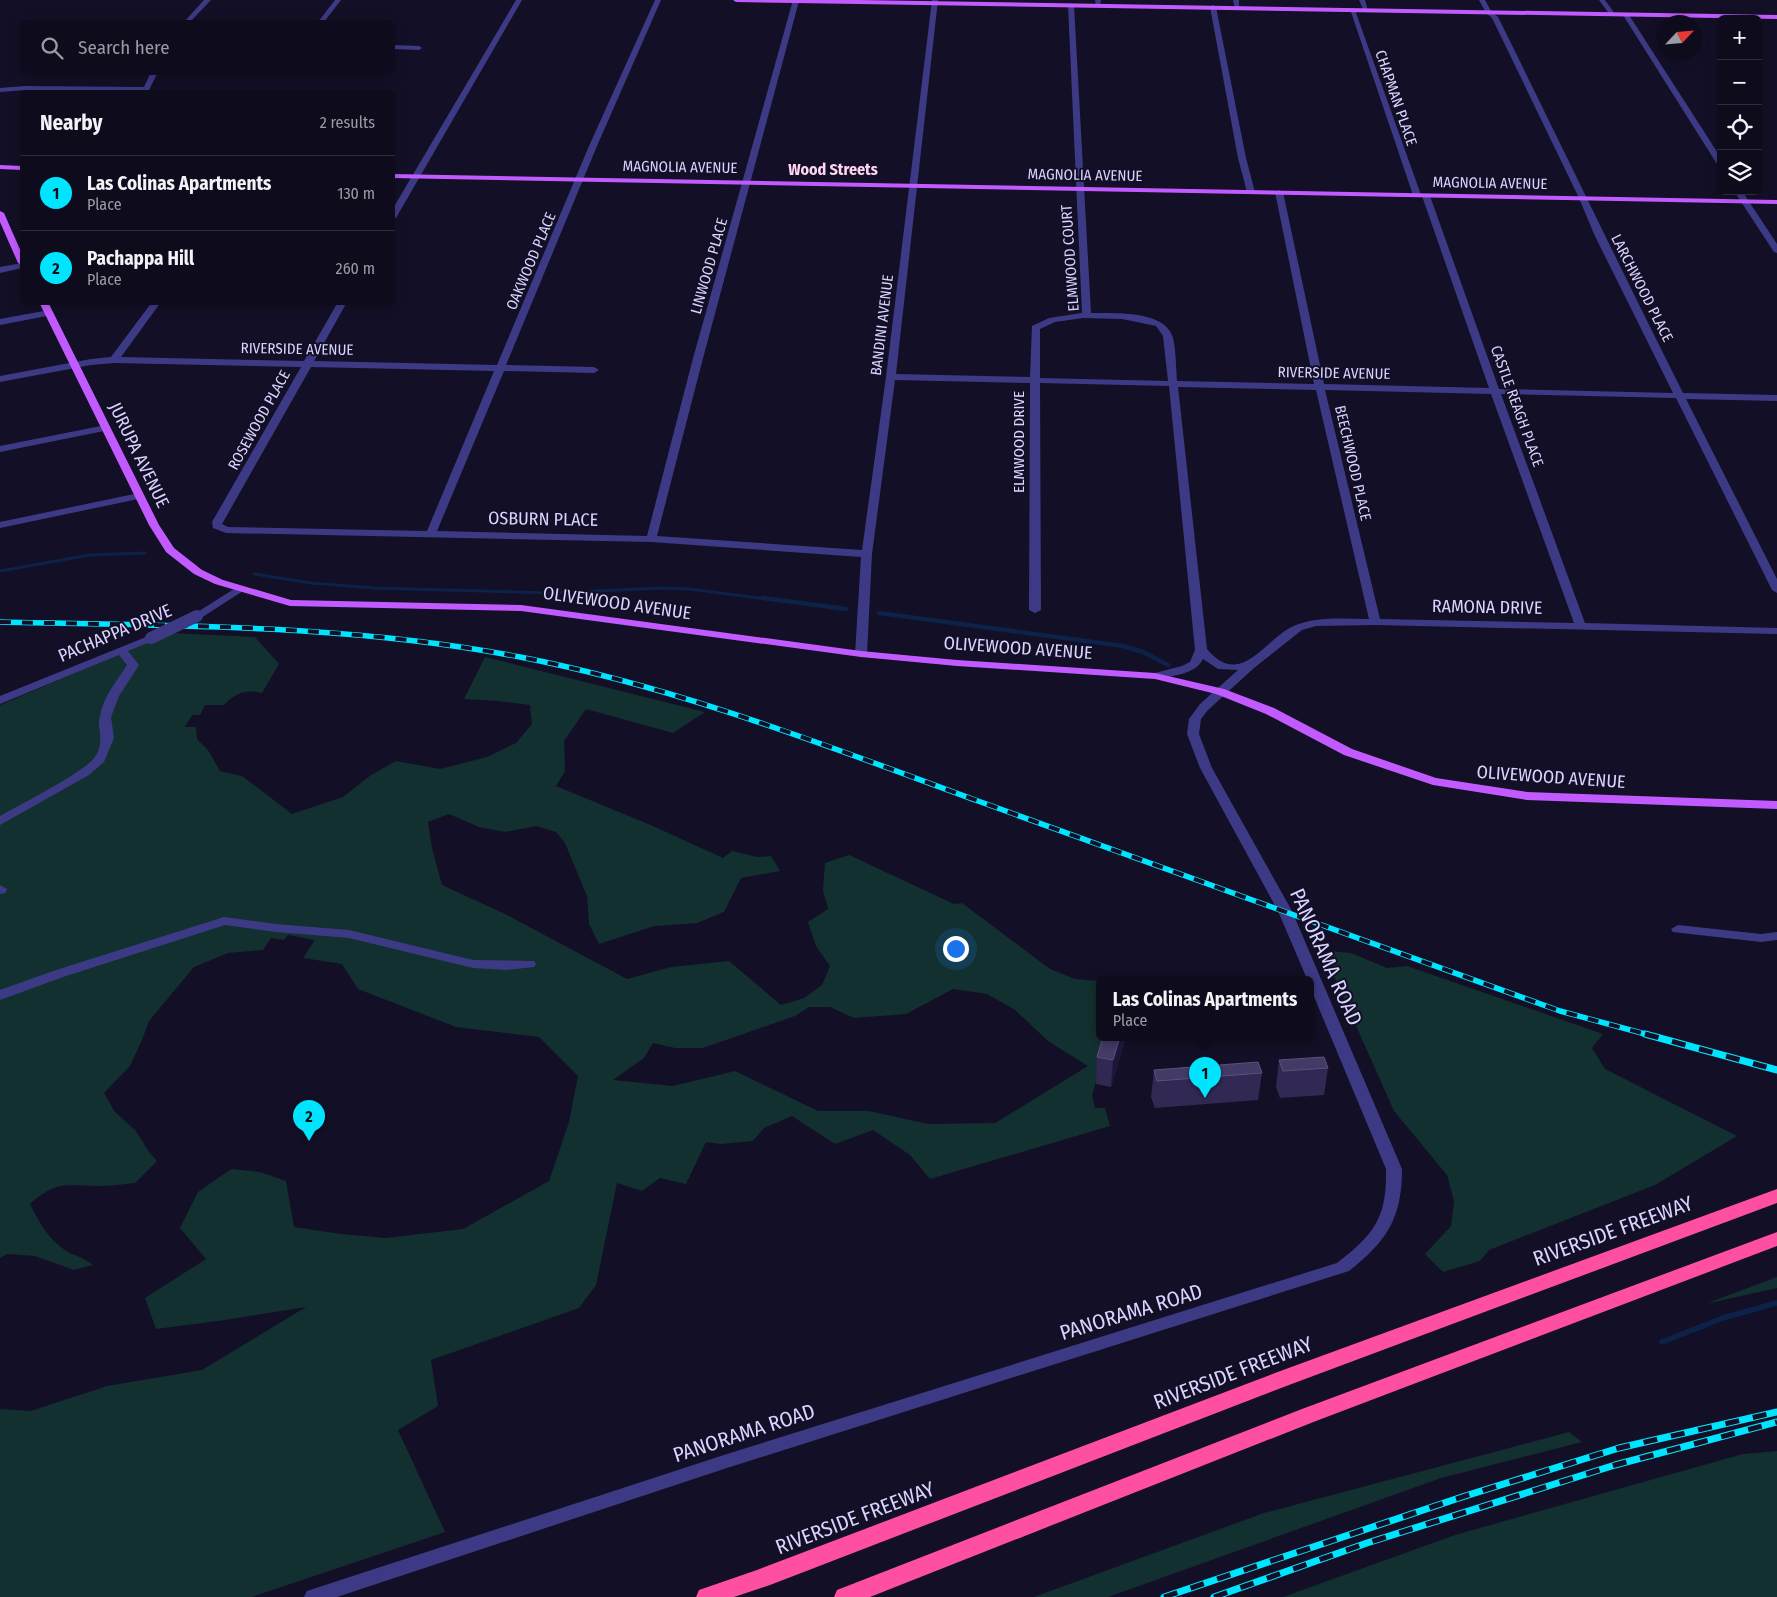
<!DOCTYPE html>
<html lang="en">
<head>
<meta charset="utf-8">
<style>
	:root { --surface:#0e0b1c; --page:#171425; --text:#f1f3f6; --muted:#9b9ba3; --line:#2e2b3b; --accent:#00e5ff }
	body { margin:0; font-family:"Fira Sans Condensed",sans-serif; background:var(--page); color:var(--text) }
	.controls { position:absolute; right:15px; top:15px; display:grid; overflow:hidden; border-radius:8px; box-shadow:0 2px 12px #0003 }
	.controls button { width:45px; height:45px; display:grid; place-items:center; padding:0; border:0; border-bottom:1px solid var(--line); background:var(--surface); color:var(--text); font:25px sans-serif }
	.compass { position:absolute; left:1657px; top:15px; width:45px; height:45px; border-radius:50%; background:var(--surface); box-shadow:0 2px 12px #0003; rotate:64deg }
	.you { position:absolute; left:955px; top:948px; width:18px; height:18px; margin:-12px; border:4px solid #fff; border-radius:50%; background:#1a73e8; box-shadow:0 0 0 8px #1a73e833 }
	.badge { display:grid; place-items:center; width:32px; height:32px; border-radius:50%; background:var(--accent); color:#111; font-size:16px; font-weight:700 }
	.pin { position:absolute; translate:-50% -41px; filter:drop-shadow(0 1px 2px #0008) }
	.pin::after { content:''; position:absolute; top:26px; width:18px; height:15px; background:inherit; clip-path:polygon(0 0,100% 0,50% 100%) }
	.popup { position:absolute; left:1096px; top:976px; width:218px; height:65px; box-sizing:border-box; display:grid; place-content:center; border-radius:8px; background:var(--surface); filter:drop-shadow(0 1px 4px #0005); font-size:16px; white-space:nowrap; color:var(--muted) }
	.popup b { font-size:19px; color:var(--text) }
	.popup::after { content:''; position:absolute; left:50%; top:100%; margin-left:-10px; border:10px solid transparent; border-top-color:var(--surface) }
	.list { margin:0; padding:0; list-style:none }
	h2 { display:flex; justify-content:space-between; align-items:center; height:65px; margin:0; padding:0 20px; font-size:21px }
	h2 small { font-size:16px; font-weight:400; color:var(--muted) }
	.list li { display:grid; grid-template-columns:32px 1fr auto; gap:15px; align-items:center; box-sizing:border-box; height:75px; padding:0 20px; border-top:1px solid var(--line) }
	.list b { display:block; font-size:19px; white-space:nowrap }
	.list p { margin:0; font-size:16px; white-space:nowrap; color:var(--muted) }
	.list em { font-size:16px; font-style:normal; color:var(--muted) }
	.icon { flex:none; width:28px; height:28px; fill:none; stroke:currentColor; stroke-width:2; stroke-linecap:round; stroke-linejoin:round }
	.map { position:relative; flex:none; width:1777px; height:1597px; overflow:hidden }
	.search { position:absolute; background:var(--surface); box-shadow:0 2px 12px #0003; left:20px; top:20px; width:375px; height:55px; display:flex; align-items:center; gap:12px; box-sizing:border-box; padding:0 18px; border-radius:8px; color:var(--muted); font-size:19px }
	.panel { position:absolute; background:var(--surface); box-shadow:0 2px 12px #0003; left:20px; top:90px; width:375px; height:215px; border-radius:8px }
	.map>svg:first-child { display:block }
	.green { fill:#12302f; fill-rule:evenodd }
	.lines { fill:none; stroke-linecap:round; stroke-linejoin:round }
	.stream-far2 { stroke:#0c2248; stroke-width:3 }
	.stream-far1 { stroke:#0c2248; stroke-width:4.5 }
	.stream { stroke:#0c2248; stroke-width:5.5 }
	.minor { fill:#3d3a85; fill-rule:evenodd }
	.major { fill:#c25bff; fill-rule:evenodd }
	.highway { fill:#ff4fa3; fill-rule:evenodd }
	.rail-far1-casing { stroke:#00e5ff; stroke-width:5.5 }
	.rail-casing { stroke:#00e5ff; stroke-width:7 }
	.rail-far1 { stroke:#130f26; stroke-width:4; stroke-dasharray:11; stroke-linecap:butt }
	.rail { stroke:#130f26; stroke-width:5; stroke-dasharray:14; stroke-linecap:butt }
	.minor-bridge { stroke:#3d3a85; stroke-width:12 }
	.wall { fill:#312854 }
	.shaded-wall { fill:#1d163a }
	.building { fill:#433a66; stroke:#5a527e }
	.labels { text-anchor:middle; dominant-baseline:central; stroke-width:4; stroke-linejoin:round; paint-order:stroke }
	.far-street-label { font-size:15px; fill:#d9d4ff; stroke:#130f26 }
	.far-neighbourhood-label { font-size:16px; font-weight:bold; fill:#ffd6f0; stroke:#130f26 }
	.street-label { font-size:18px; fill:#d9d4ff; stroke:#130f26 }
	.near-street-label { font-size:21px; fill:#d9d4ff; stroke:#130f26 }
</style>
</head>
<body>
<div class="map">
<svg width="1777" height="1597" viewBox="0 0 1777 1597">
	<rect width="100%" height="100%" fill="#130f26"/>
	<!-- green -->
	<g class="green">
		<path d="M170 633 255 637 279 664 262 693C245 689 236 693 224 705H205L200 715H192L185 727H196L197 739 208 750 220 771 242 776 292 814 343 797 371 775 396 761 440 769 487 757 516 743 532 724 530 705 498 701 464 699 485 657 705 712 673 733 586 709 564 741 565 771 556 786 653 826 723 858 732 851 757 857 771 856 780 871 741 878 724 912 697 923 654 926 599 944 589 924 587 896 565 843 556 832 536 826 505 832 479 827 449 814 428 822 432 848 442 885 505 914 627 979 671 967 729 961 781 1005 804 998 822 985 830 966 816 946 808 922 828 909 823 890 825 863 849 855 954 904 962 903 1050 969 1075 979 1099 981 1100 1037H1109L1092 1095 1095 1108H1105L1110 1126 930 1179 910 1155 873 1130 835 1144 792 1116 764 1128 753 1141 721 1144 706 1142 686 1184 660 1178 642 1191 617 1183 596 1285 579 1308 431 1360 438 1406 398 1430 445 1532 252 1597H0V1409L31 1411 107 1386 202 1370 306 1307 225 1320 156 1329 145 1298 206 1259 180 1228 198 1192 231 1169 260 1172 286 1181 294 1227 341 1234 386 1238 463 1229 549 1181 569 1122 578 1076 539 1037 456 1027 358 989 342 964 303 958 315 940 288 935 284 940 271 938 263 950 228 953 194 967 149 1021 142 1040 130 1066 104 1093 115 1112 136 1131 149 1152 157 1161 135 1183C123 1184 111 1186 99 1186 66 1186 57 1180 30 1204 39 1222 48 1239 65 1250 74 1256 84 1257 93 1265L74 1270 35 1256 7 1254 0 1258V705ZM953 989 987 994 1015 1010 1048 1041 1088 1066 995 1123 928 1124 869 1111H818L735 1071 673 1086 613 1080 644 1058 653 1043 675 1048H703L795 1016 809 1007H830L854 1018 906 1014Z"/>
		<polygon points="1329,951 1351,953 1387,968 1407,966 1603,1034 1592,1048 1605,1069 1737,1136 1655,1185 1489,1250 1480,1261 1443,1272 1425,1254 1451,1226 1454,1201 1447,1175 1394,1111 1325,956"/>
		<polygon points="1777,1277 1777,1288 1705,1304"/>
		<polygon points="1569,1432 1582,1442 1441,1478 1108,1597 1034,1597 1264,1513"/>
		<polygon points="1777,1451 1777,1597 1283,1597 1455,1535 1743,1454"/>
	</g>
	<g class="lines">
		<!-- stream-far2 -->
		<g class="stream-far2">
			<polyline points="0,571 90,555 145,553"/>
			<polyline points="254,574 311,583 374,588 553,593 662,588 690,589 773,600"/>
		</g>
		<!-- stream-far1 -->
		<g class="stream-far1">
			<polyline points="763,598 846,609"/>
			<polyline points="879,613 1123,646 1143,652 1168,665"/>
		</g>
		<!-- stream -->
		<polyline class="stream" points="1662,1342 1723,1318 1777,1303"/>
		<!-- minor -->
		<g class="minor">
			<polygon points="204,0 211,0 190,22 184,22"/>
			<polygon points="335,0 341,0 324,22 318,22"/>
			<polygon points="516,0 522,0 396,218 392,220 392,210"/>
			<path d="M655 0H661L597 146 506 365 594 367 599 370 594 373 504 371 437 531 647 536 692 362 793 0 799 1 702 362 657 536 862 550 886 377 932 0H938L896 374 1030 377 1032 326 1049 318 1082 313 1068 5 1071 3 1074 5 1091 313C1114 313 1166 310 1173 338 1176 351 1176 367 1177 381L1314 384 1275 192 1279 190 1283 192 1324 384 1489 388 1422 196 1426 194 1430 196 1499 389 1673 393 1594 234 1579 198 1492 18 1486 13 1479 0H1485L1491 11 1498 17C1560 142 1620 268 1683 393L1777 395V401L1686 399 1777 579V593L1772 590 1676 398 1501 394 1585 623 1777 628V634L1375 625 1316 626 1302 630 1254 668 1208 710 1201 719 1199 734 1212 768 1292 911 1402 1169C1402 1218 1387 1241 1349 1271L727 1468 337 1597H304L307 1591 313 1589 727 1454 1337 1263C1375 1234 1387 1217 1386 1169L1310 987V979H1307L1278 911 1200 768 1187 734 1189 719 1200 704 1238 670 1218 669 1203 659C1196 675 1170 676 1155 679L1149 676 1151 674 1182 666 1190 662 1195 650 1169 386 1040 383 1041 610 1035 613 1029 610 1030 383 895 380 872 554 867 654 861 657 855 654 861 557 651 542 226 533 213 528 212 522 301 367 114 363 91 365 0 382V376L91 359 111 357 152 302H161L121 357 304 361 338 302H347L314 361 497 365 589 146ZM1083 318 1122 319 1156 326 1163 336 1168 381 1040 378V329L1055 322ZM311 367 494 371 427 531 228 527 222 524ZM1178 387 1316 390 1369 619C1345 619 1319 616 1296 625 1266 636 1242 691 1207 649ZM1325 390 1491 394 1574 623 1380 619Z"/>
			<polygon points="1095,0 1101,0 1100,6 1096,6"/>
			<polygon points="1233,0 1239,0 1239,9 1235,9"/>
			<polygon points="1359,0 1365,0 1368,11 1364,11"/>
			<polygon points="1599,0 1605,0 1615,14 1614,15 1610,15"/>
			<polygon points="1213,5 1216,7 1246,158 1255,192 1251,194 1247,192 1238,158 1210,7"/>
			<polygon points="1350,9 1355,10 1421,195 1420,197 1413,195"/>
			<polygon points="1626,13 1629,15 1721,158 1721,166 1717,164 1623,15"/>
			<polygon points="392,45 419,46 422,48 419,50 392,49"/>
			<polygon points="151,72 158,72 148,92 25,90 0,92 0,88 25,86 144,87"/>
			<polygon points="286,72 282,75 278,73 279,72"/>
			<polygon points="1734,191 1742,191 1777,244 1777,253 1774,252"/>
			<polygon points="22,263 22,268 0,273 0,267"/>
			<polygon points="49,310 52,311 52,315 0,325 0,319"/>
			<polygon points="106,425 109,426 109,430 0,452 0,446"/>
			<polygon points="139,493 143,494 144,496 143,498 0,528 0,522"/>
			<polygon points="239,586 244,589 243,591 201,618 197,619 191,616"/>
			<path d="M151 635 155 636 157 638 155 640 128 651 139 665 119 696 111 717 114 738 104 762 89 775 0 825V816C19 805 85 772 95 757 106 739 96 731 100 716 103 697 117 681 127 665L119 655 0 704V696Z"/>
			<polygon points="0,885 7,889 5,893 0,894"/>
			<polygon points="224,917 276,924 349,930 473,960 534,961 536,964 534,967 506,970 473,968 349,938 276,932 225,925 63,977 0,1000 0,990 53,971"/>
			<polygon points="1678,925 1761,934 1777,932 1777,940 1761,942 1673,932 1671,929"/>
		</g>
		<!-- major -->
		<g class="major">
			<polygon points="733,0 858,0 1777,15 1777,19 736,2"/>
			<polygon points="0,165 22,166 22,170 0,169"/>
			<polygon points="392,174 1777,200 1777,204 392,178"/>
			<polygon points="0,211 4,213 22,254 22,265 18,263 0,222"/>
			<polygon points="39,302 48,302 159,525 174,548 202,570 223,580 291,600 521,605 861,651 957,660 1155,673 1224,689 1274,708 1352,749 1436,778 1527,792 1777,801 1777,809 1527,800 1433,785 1344,755 1266,714 1216,694 1155,679 957,666 861,657 521,611 290,606 215,584 194,574 166,552 149,525"/>
		</g>
		<!-- highway -->
		<g class="highway">
			<polygon points="1777,1189 1777,1203 1289,1385 770,1585 734,1597 696,1597 699,1590 757,1570 1275,1373"/>
			<polygon points="1777,1232 1777,1246 1316,1421 870,1597 834,1597 837,1590 1302,1409"/>
		</g>
		<!-- rail-far1 casing -->
		<g class="rail-far1-casing">
			<path id="rail-far1" d="M0 622C173 626 349 624 520 657 677 687 827 746 978 801 1172 871 1366 941 1560 1011L1649 1035"/>
		</g>
		<!-- rail casing -->
		<g class="rail-casing">
			<g id="rail">
				<polyline points="1645,1034 1777,1070"/>
				<polyline points="1164,1597 1462,1497 1619,1448 1777,1412"/>
				<polyline points="1214,1597 1367,1543 1615,1465 1777,1422"/>
			</g>
		</g>
		<!-- rail-far1 -->
		<use href="#rail-far1" class="rail-far1"/>
		<!-- rail -->
		<use href="#rail" class="rail"/>
		<!-- minor-bridge -->
		<polyline class="minor-bridge" points="151,638 197,616"/>
	</g>
	<!-- wall -->
	<g class="wall">
		<polygon points="1103,1037 1126,1037 1111,1087 1096,1084 1097,1057"/>
		<polygon points="1279,1060 1328,1068 1324,1095 1280,1098 1276,1087"/>
		<polygon points="1154,1070 1262,1073 1258,1100 1155,1108 1151,1097"/>
	</g>
	<!-- shaded-wall -->
	<polygon class="shaded-wall" points="1120,1037 1126,1037 1111,1087 1113,1060"/>
	<!-- building -->
	<g class="building">
		<polygon points="1103,1037 1120,1037 1113,1060 1097,1057"/>
		<polygon points="1324,1057 1328,1068 1283,1071 1279,1060"/>
		<polygon points="1258,1062 1262,1073 1157,1081 1154,1070"/>
	</g>
	<g class="labels">
		<!-- far-street labels -->
		<g class="far-street-label">
			<text transform="translate(1396 98) rotate(71)">CHAPMAN PLACE</text>
			<text transform="translate(680 167) rotate(1)">MAGNOLIA AVENUE</text>
			<text transform="translate(1085 175) rotate(1)">MAGNOLIA AVENUE</text>
			<text transform="translate(1490 183) rotate(1)">MAGNOLIA AVENUE</text>
			<text transform="translate(1070 258) rotate(-94)">ELMWOOD COURT</text>
			<text transform="translate(531 261) rotate(-67)">OAKWOOD PLACE</text>
			<text transform="translate(709 266) rotate(-74)">LINWOOD PLACE</text>
			<text transform="translate(1642 288) rotate(63)">LARCHWOOD PLACE</text>
			<text transform="translate(882 325) rotate(-83)">BANDINI AVENUE</text>
			<text transform="translate(297 349) rotate(1)">RIVERSIDE AVENUE</text>
			<text transform="translate(1334 373) rotate(1)">RIVERSIDE AVENUE</text>
			<text transform="translate(1517 406) rotate(70)">CASTLE REAGH PLACE</text>
			<text transform="translate(259 420) rotate(-61)">ROSEWOOD PLACE</text>
			<text transform="translate(1019 442) rotate(-90)">ELMWOOD DRIVE</text>
			<text transform="translate(1353 463) rotate(77)">BEECHWOOD PLACE</text>
		</g>
		<!-- far-neighbourhood labels -->
		<g class="far-neighbourhood-label">
			<text x="833" y="169">Wood Streets</text>
		</g>
		<!-- street labels -->
		<g class="street-label">
			<text transform="translate(139 455) rotate(64)">JURUPA AVENUE</text>
			<text transform="translate(543 519) rotate(1)">OSBURN PLACE</text>
			<text transform="translate(617 603) rotate(8)">OLIVEWOOD AVENUE</text>
			<text transform="translate(1487 607) rotate(1)">RAMONA DRIVE</text>
			<text transform="translate(115 633) rotate(-23)">PACHAPPA DRIVE</text>
			<text transform="translate(1018 648) rotate(4)">OLIVEWOOD AVENUE</text>
			<text transform="translate(1551 777) rotate(4)">OLIVEWOOD AVENUE</text>
		</g>
		<!-- near-street labels -->
		<g class="near-street-label">
			<text transform="translate(1326 957) rotate(66)">PANORAMA ROAD</text>
			<text transform="translate(1613 1231) rotate(-20)">RIVERSIDE FREEWAY</text>
			<text transform="translate(1131 1312) rotate(-17)">PANORAMA ROAD</text>
			<text transform="translate(1233 1373) rotate(-21)">RIVERSIDE FREEWAY</text>
			<text transform="translate(744 1433) rotate(-18)">PANORAMA ROAD</text>
			<text transform="translate(855 1518) rotate(-21)">RIVERSIDE FREEWAY</text>
		</g>
	</g>
</svg>
<div class="controls">
<button>+</button>
<button>−</button>
<button><svg class="icon" aria-label="locate" viewBox="0 0 24 24"><circle cx="12" cy="12" r="6"/><path d="M12 2v4M12 18v4M2 12h4M18 12h4"/></svg></button>
<button><svg class="icon" aria-label="layers" viewBox="0 0 24 24"><path d="M12 4l9 5-9 5-9-5zM3 14l9 5 9-5"/></svg></button>
</div>
<svg class="compass" viewBox="-18 -18 36 36"><path d="M0-13l5 13h-10z" fill="#e53935"/><path d="M0 13l5-13h-10z" fill="#9b9ba3"/></svg>
<div class="you"></div>
<div class="pin badge" style="left:1205px;top:1098px">1</div>
<div class="popup"><b>Las Colinas Apartments</b>Place</div>
<div class="pin badge" style="left:309px;top:1141px">2</div>
<div class="search"><svg class="icon" aria-label="search" viewBox="0 0 24 24"><circle cx="10" cy="10" r="6"/><path d="M15 15l6 6"/></svg>Search here</div>
<section class="panel">
<h2>Nearby<small>2 results</small></h2>
<ul class="list">
<li><span class="badge">1</span><div><b>Las Colinas Apartments</b><p>Place</p></div><em>130 m</em></li>
<li><span class="badge">2</span><div><b>Pachappa Hill</b><p>Place</p></div><em>260 m</em></li>
</ul>
</section>
</div>
</body>
</html>
